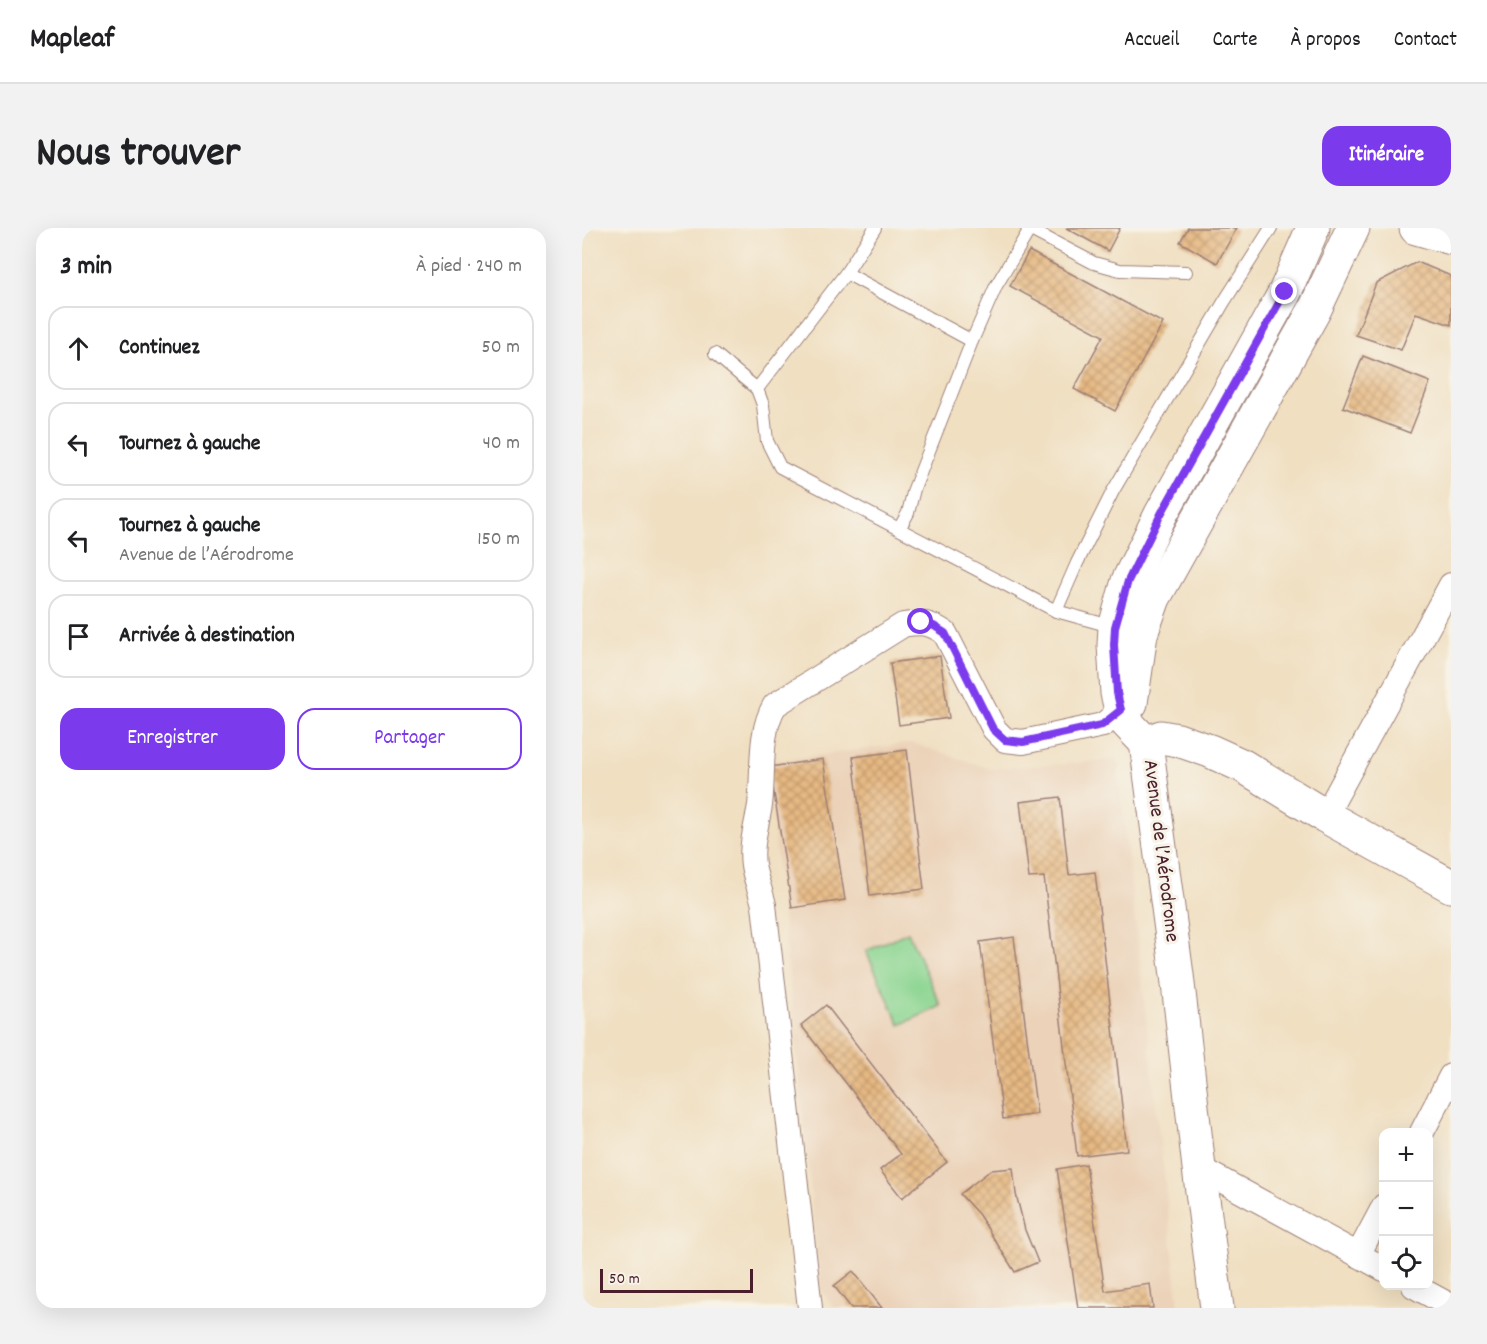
<!DOCTYPE html>
<html lang="fr">
<head>
<meta charset="utf-8">
<style>
	:root { --surface:#fff; --page:#f2f2f2; --text:#202124; --muted:#757577; --line:#e0e0e0; --accent:#7c3aed }
	body { margin:0; font-family:Dekko,sans-serif; background:var(--page); color:var(--text) }
	.controls { position:absolute; right:18px; bottom:18px; display:grid; overflow:hidden; border-radius:12px; box-shadow:0 6px 24px #0002 }
	.controls button { width:54px; height:54px; display:grid; place-items:center; padding:0; border:0; border-bottom:2px solid var(--line); background:var(--surface); color:var(--text); font:30px sans-serif }
	.scale { position:absolute; left:18px; bottom:15px; width:153px; box-sizing:border-box; padding-left:6px; border:3px solid #4a1f2b; border-top:0; font-size:16px; line-height:21px; white-space:nowrap; color:#4a1f2b; -webkit-text-stroke:4px #f7f3e8; paint-order:stroke }
	.stop { position:absolute; width:18px; height:18px; margin:-14px; border:4px solid #7c3aed; border-radius:50%; background:#fff }
	.stop.end { background:#7c3aed; border-color:#fff; box-shadow:0 2px 6px #0008 }
	.list { margin:0; padding:0; list-style:none }
	h2 { display:flex; justify-content:space-between; align-items:center; height:78px; margin:0; padding:0 24px; font-size:26px }
	h2 small { font-size:20px; font-weight:400; color:var(--muted) }
	.list li { display:grid; grid-template-columns:39px 1fr auto; gap:18px; align-items:center; box-sizing:border-box; height:84px; margin:0 12px 12px; padding:0 12px; border:2px solid var(--line); border-radius:18px }
	.list b { display:block; font-size:22px; white-space:nowrap }
	.list p { margin:0; font-size:20px; white-space:nowrap; color:var(--muted) }
	.list em { font-size:20px; font-style:normal; color:var(--muted) }
	.actions { display:flex; gap:12px; padding:18px 24px }
	.actions a { flex:1; padding:14px 0; border:2px solid var(--accent); border-radius:18px; text-align:center; font-size:21px; color:var(--accent) }
	.actions .main { background:var(--accent); color:#fff }
	.icon { flex:none; width:33px; height:33px; fill:none; stroke:currentColor; stroke-width:2; stroke-linecap:round; stroke-linejoin:round }
	.map { position:relative; flex:none; width:869px; height:1080px; overflow:hidden; border-radius:18px }
	header { display:flex; align-items:center; gap:36px; box-sizing:border-box; height:84px; padding:0 30px; background:var(--surface); border-bottom:2px solid var(--line) }
	header strong { font-size:28px }
	nav { display:flex; gap:33px; margin-inline-start:auto; font-size:21px }
	.intro { display:flex; align-items:center; justify-content:space-between; box-sizing:border-box; height:144px; padding:0 36px }
	h1 { margin:0; font-size:42px }
	.button { padding:15px 27px; border-radius:18px; background:var(--accent); color:#fff; font-size:21px; font-weight:700 }
	main { display:flex; gap:36px; padding:0 36px }
	aside { flex:1; background:var(--surface); border-radius:18px; box-shadow:0 6px 24px #0002 }
	.map>svg:first-child { display:block }
	.built { fill:#ebd2b8 }
	.green { fill:#8bd591; stroke:#6a7a5e; stroke-width:1.5 }
	.building { fill:url(#building-cross-hatch) }
	.lines { fill:none; stroke-linecap:round; stroke-linejoin:round }
	.lane-casing { stroke:#9d7f76; stroke-width:14 }
	.street-casing { stroke:#9d7f76; stroke-width:26 }
	.secondary-casing { stroke:#9d7f76; stroke-width:35 }
	.lane { stroke:#fff; stroke-width:12 }
	.street { stroke:#fff; stroke-width:24 }
	.secondary { stroke:#fff; stroke-width:33 }
	.route { stroke:#7c3aed; stroke-width:8 }
	.labels { text-anchor:middle; dominant-baseline:central; stroke-width:6; stroke-linejoin:round; paint-order:stroke }
	.street-label { font-size:21px; fill:#4a1f2b; stroke:#f7f3e8 }
</style>
</head>
<body>
<header>
<strong>Mapleaf</strong>
<nav><a>Accueil</a><a>Carte</a><a>À propos</a><a>Contact</a></nav>
</header>
<div class="intro"><h1>Nous trouver</h1><a class="button">Itinéraire</a></div>
<main>
<aside>
<h2>3 min<small>À pied · 240 m</small></h2>
<ul class="list">
<li><svg class="icon" aria-label="ahead" viewBox="0 0 24 24"><path d="M12 20V5M6 11l6-6 6 6"/></svg><div><b>Continuez</b></div><em>50 m</em></li>
<li><svg class="icon" aria-label="left" viewBox="0 0 24 24"><path d="M17 20v-9H6M10 6l-5 5 5 5"/></svg><div><b>Tournez à gauche</b></div><em>40 m</em></li>
<li><svg class="icon" aria-label="left" viewBox="0 0 24 24"><path d="M17 20v-9H6M10 6l-5 5 5 5"/></svg><div><b>Tournez à gauche</b><p>Avenue de l’Aérodrome</p></div><em>150 m</em></li>
<li><svg class="icon" aria-label="arrive" viewBox="0 0 24 24"><path d="M6 21V4h12l-3 4 3 4H6"/></svg><div><b>Arrivée à destination</b></div></li>
</ul>
<div class="actions"><a class="main">Enregistrer</a><a>Partager</a></div>
</aside>
<div class="map">
<svg width="869" height="1080" viewBox="0 0 869 1080">
	<defs>
		<pattern id="building-cross-hatch" width="8" height="8" patternUnits="userSpaceOnUse" patternTransform="scale(1.5)"><rect width="8" height="8" fill="#e7b983"/><path d="M0 0l8 8M0 8l8-8" fill="none" stroke="#bd966b"/></pattern>
	</defs>
	<rect width="100%" height="100%" fill="#f7f3e8"/>
	<filter id="ink" filterUnits="userSpaceOnUse"><feTurbulence type="fractalNoise" baseFrequency=".0167" numOctaves="2"/><feDisplacementMap in="SourceGraphic" scale="12" xChannelSelector="R" yChannelSelector="G"/><feConvolveMatrix kernelMatrix="1 2 1 2 8 2 1 2 1" color-interpolation-filters="sRGB"/></filter>
	<filter id="wash" filterUnits="userSpaceOnUse"><feTurbulence type="fractalNoise" baseFrequency=".008" numOctaves="4" result="noise"/><feDisplacementMap in="SourceGraphic" scale="24" xChannelSelector="R" yChannelSelector="G"/><feGaussianBlur stdDeviation="1.35" result="paint"/><feColorMatrix in="noise" values="0 0 0 0 0 0 0 0 0 0 0 0 0 0 0 0 0 1.4 0 .05"/><feComposite in="paint" operator="in"/></filter>
	<g filter="url(#wash)">
		<rect width="100%" height="100%" fill="#f0dfc1"/>
		<!-- built -->
		<polygon class="built" points="330,515 409,541 535,532 597,1080 252,1080 239,1062 185,534"/>
		<!-- green -->
		<polygon class="green" points="326,704 359,778 318,797 284,723"/>
		<g id="blocks">
			<!-- building -->
			<g class="building">
				<polygon points="484,0 538,0 526,23"/>
				<polygon points="606,0 655,0 635,35 598,14"/>
				<polygon points="447,23 581,95 533,183 492,161 521,108 428,58"/>
				<polygon points="835,34 869,48 869,97 834,85 819,122 774,107 794,55"/>
				<polygon points="781,128 848,154 828,205 761,179"/>
				<polygon points="358,428 367,490 317,497 308,435"/>
				<polygon points="325,522 342,661 288,668 271,529"/>
				<polygon points="241,531 263,672 210,680 188,539"/>
				<polygon points="478,569 487,647 513,644 545,922 495,928 462,649 447,650 438,574"/>
				<polygon points="432,709 455,886 421,891 398,714"/>
				<polygon points="244,777 365,934 320,970 298,942 319,926 219,797"/>
				<polygon points="504,936 523,1063 568,1056 571,1080 496,1080 475,941"/>
				<polygon points="431,940 434,966 443,1002 456,1034 433,1044 397,987 378,966 409,942"/>
				<polygon points="271,1043 300,1080 269,1080 252,1058"/>
			</g>
		</g>
	</g>
	<g filter="url(#ink)">
		<use href="#blocks" fill-opacity="0" stroke="#9d7f76" stroke-width="1.5"/>
		<g class="lines">
			<!-- lane casing -->
			<g class="lane-casing">
				<g id="lane">
					<polyline points="445,0 512,35 538,42 604,44"/>
					<polyline points="264,45 390,113"/>
					<polyline points="133,126 175,161 181,177 185,213 198,239 474,383 532,399"/>
					<polyline points="175,161 264,45 293,0"/>
					<polyline points="317,301 326,285 332,261 390,113 414,58 448,1"/>
					<polyline points="474,383 495,335 531,263 642,74 689,0"/>
				</g>
			</g>
			<!-- street casing -->
			<g class="street-casing">
				<g id="street">
					<polyline points="743,588 869,357"/>
					<polyline points="840,904 869,848"/>
					<polyline points="617,940 802,1041"/>
					<polyline points="776,1027 802,978"/>
					<polyline points="832,1058 869,1078"/>
					<path d="M228 1080 182 677C179 664 173 650 171 637 168 617 175 597 178 577 182 545 176 505 193 477L321 397C340 394 347 394 363 405L412 501 423 512 441 514 521 497 539 482"/>
				</g>
			</g>
			<!-- secondary casing -->
			<g class="secondary-casing">
				<g id="secondary">
					<polyline points="834,0 869,10"/>
					<polyline points="549,475 559,406 572,370 732,83 771,0"/>
					<polyline points="564,515 579,509 596,512 628,523 661,538 743,588 869,658"/>
					<polyline points="635,1080 617,940 595,747 564,515 545,495 539,482 535,465 532,417 533,399 546,353 579,286 703,64 731,0"/>
				</g>
			</g>
			<!-- lane -->
			<use href="#lane" class="lane"/>
			<!-- street -->
			<use href="#street" class="street"/>
			<!-- secondary -->
			<use href="#secondary" class="secondary"/>
		</g>
	</g>
	<g class="lines" filter="url(#ink)">
		<!-- route -->
		<polyline class="route" points="339,394 352,398 363,405 411,501 423,512 441,514 520,497 539,482 535,465 532,417 533,399 546,353 579,286 703,64"/>
	</g>
	<g class="labels">
		<!-- street labels -->
		<g class="street-label">
			<text transform="translate(578 623) rotate(83)">Avenue de l’Aérodrome</text>
		</g>
	</g>
</svg>
<div class="controls">
<button>+</button>
<button>−</button>
<button><svg class="icon" aria-label="locate" viewBox="0 0 24 24"><circle cx="12" cy="12" r="6"/><path d="M12 2v4M12 18v4M2 12h4M18 12h4"/></svg></button>
</div>
<div class="scale">50 m</div>
<div class="stop" style="left:339px;top:394px"></div>
<div class="stop end" style="left:703px;top:64px"></div>
</div>
</main>
</body>
</html>
